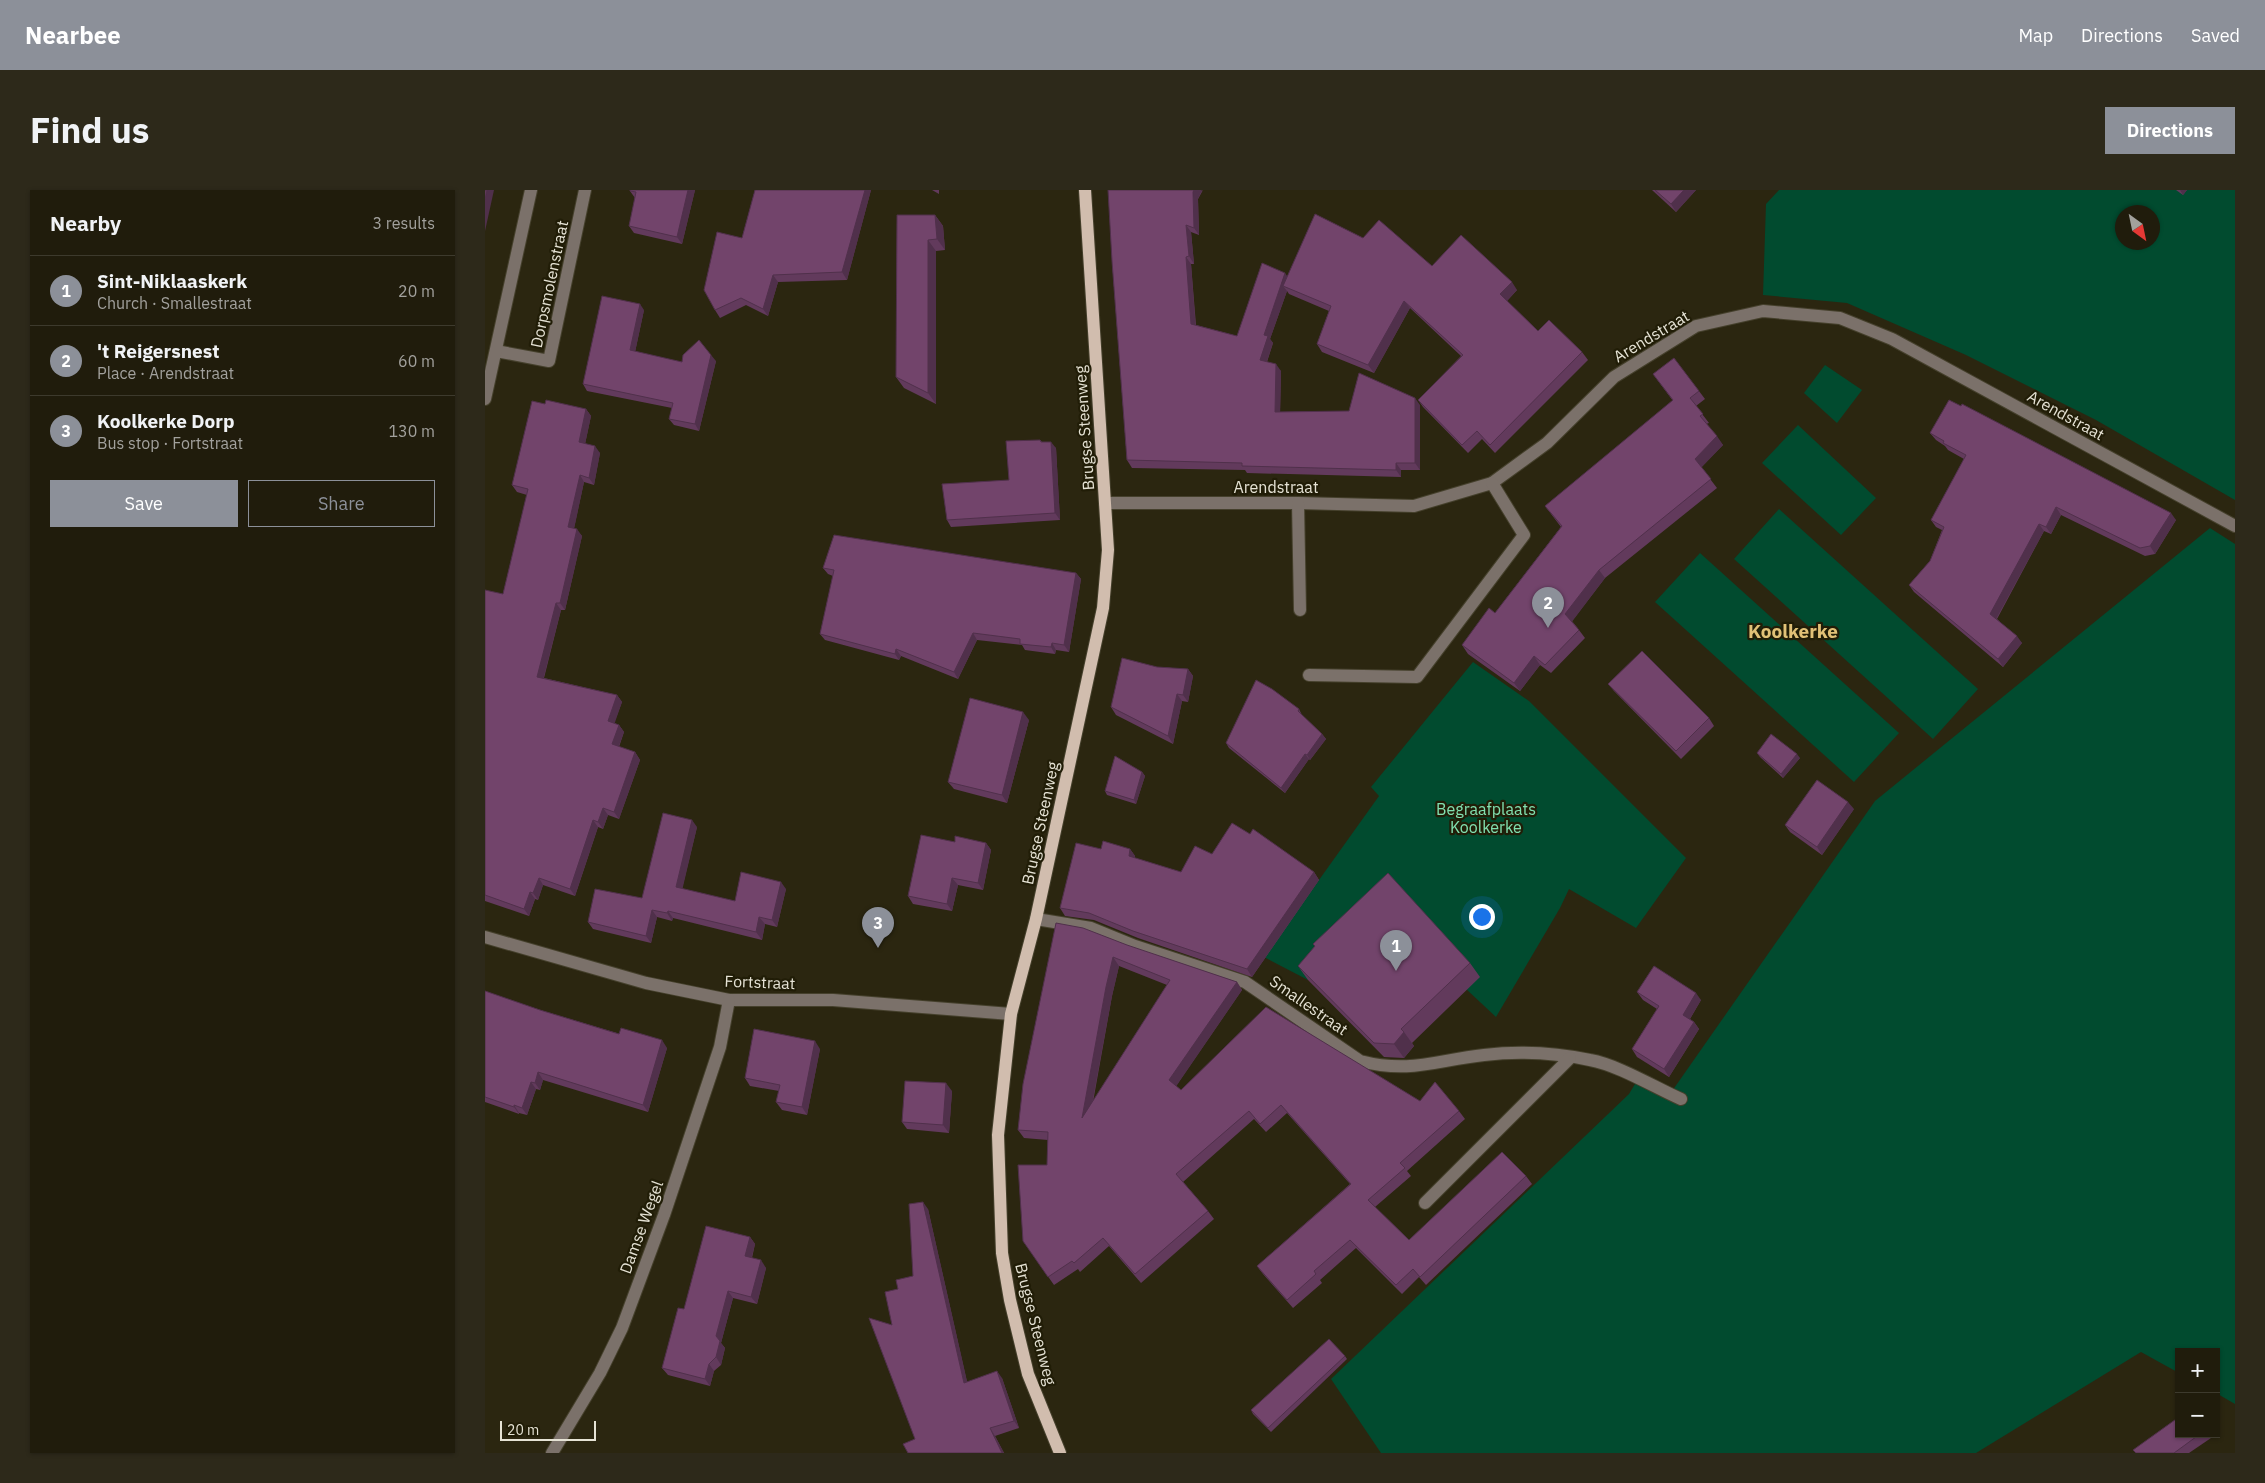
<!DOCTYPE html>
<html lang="en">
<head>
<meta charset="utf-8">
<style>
	:root { --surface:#201c0c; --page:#2d291a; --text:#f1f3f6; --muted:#a2a19d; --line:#3d3a2d; --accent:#8c9099 }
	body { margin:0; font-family:"IBM Plex Sans",sans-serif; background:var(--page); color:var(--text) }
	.controls { position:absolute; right:15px; bottom:15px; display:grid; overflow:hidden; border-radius:0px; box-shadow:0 1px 4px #0004 }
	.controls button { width:45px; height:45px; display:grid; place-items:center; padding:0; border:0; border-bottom:1px solid var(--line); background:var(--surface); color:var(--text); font:25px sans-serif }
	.compass { position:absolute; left:1630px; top:15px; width:45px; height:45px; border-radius:50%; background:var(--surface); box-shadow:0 1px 4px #0004; rotate:147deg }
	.scale { position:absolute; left:15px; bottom:12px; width:96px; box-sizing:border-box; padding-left:5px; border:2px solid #e6e3d5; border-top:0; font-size:14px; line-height:18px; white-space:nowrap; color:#e6e3d5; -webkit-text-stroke:4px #211d07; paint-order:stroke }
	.you { position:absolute; left:996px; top:726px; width:18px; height:18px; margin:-12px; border:4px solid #fff; border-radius:50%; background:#1a73e8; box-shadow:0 0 0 8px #1a73e833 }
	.badge { display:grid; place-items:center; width:32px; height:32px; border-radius:50%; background:var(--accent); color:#fff; font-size:16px; font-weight:700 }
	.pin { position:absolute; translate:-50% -41px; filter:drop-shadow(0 1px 2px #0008) }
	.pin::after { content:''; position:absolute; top:26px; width:18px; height:15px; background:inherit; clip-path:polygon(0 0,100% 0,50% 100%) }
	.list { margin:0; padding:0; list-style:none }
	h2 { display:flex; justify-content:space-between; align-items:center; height:65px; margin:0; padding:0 20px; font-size:21px }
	h2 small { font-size:16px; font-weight:400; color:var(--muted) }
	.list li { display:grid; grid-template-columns:32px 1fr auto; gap:15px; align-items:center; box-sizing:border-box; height:70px; padding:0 20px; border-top:1px solid var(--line) }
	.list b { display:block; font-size:19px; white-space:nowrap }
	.list p { margin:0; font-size:16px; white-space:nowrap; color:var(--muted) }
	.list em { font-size:16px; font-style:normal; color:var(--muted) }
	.actions { display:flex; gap:10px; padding:15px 20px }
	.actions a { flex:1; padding:11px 0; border:1px solid var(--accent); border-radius:0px; text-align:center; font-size:18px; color:var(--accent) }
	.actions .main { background:var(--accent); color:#fff }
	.map { position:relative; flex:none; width:1750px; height:1263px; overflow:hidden; border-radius:0px }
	header { display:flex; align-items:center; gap:30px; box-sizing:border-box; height:70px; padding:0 25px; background:var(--accent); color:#fff }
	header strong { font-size:24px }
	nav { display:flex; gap:28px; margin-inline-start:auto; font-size:18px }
	.intro { display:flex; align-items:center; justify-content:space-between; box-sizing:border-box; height:120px; padding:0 30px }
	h1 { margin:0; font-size:35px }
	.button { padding:12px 22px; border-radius:0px; background:var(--accent); color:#fff; font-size:18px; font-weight:700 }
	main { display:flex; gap:30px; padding:0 30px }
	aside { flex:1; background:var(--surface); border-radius:0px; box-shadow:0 1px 4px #0004 }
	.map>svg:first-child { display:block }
	.green { fill:#014b2f; fill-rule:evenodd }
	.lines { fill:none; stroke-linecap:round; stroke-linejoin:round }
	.minor-casing { stroke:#45402c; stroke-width:14 }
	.major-casing { stroke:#45402c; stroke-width:14 }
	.minor { stroke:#7b716a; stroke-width:12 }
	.major { stroke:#d1bdae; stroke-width:12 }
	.wall { fill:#623a5c; fill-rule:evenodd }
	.shaded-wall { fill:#50304b }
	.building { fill:#72446b; stroke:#50304b; fill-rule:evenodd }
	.labels { text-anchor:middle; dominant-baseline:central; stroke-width:4.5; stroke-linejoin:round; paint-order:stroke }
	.street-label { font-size:16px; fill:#e6e3d5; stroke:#211d07 }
	.park-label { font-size:16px; fill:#81e0b0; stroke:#211d07 }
	.quarter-label { font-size:19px; font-weight:bold; fill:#e1c177; stroke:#211d07 }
</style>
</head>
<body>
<header>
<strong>Nearbee</strong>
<nav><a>Map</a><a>Directions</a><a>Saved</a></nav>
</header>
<div class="intro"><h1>Find us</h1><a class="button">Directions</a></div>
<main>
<aside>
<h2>Nearby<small>3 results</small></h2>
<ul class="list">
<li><span class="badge">1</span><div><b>Sint-Niklaaskerk</b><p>Church · Smallestraat</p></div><em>20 m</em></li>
<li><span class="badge">2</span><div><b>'t Reigersnest</b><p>Place · Arendstraat</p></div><em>60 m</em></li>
<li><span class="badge">3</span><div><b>Koolkerke Dorp</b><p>Bus stop · Fortstraat</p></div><em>130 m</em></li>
</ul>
<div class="actions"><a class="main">Save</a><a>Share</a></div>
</aside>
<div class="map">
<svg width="1750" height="1263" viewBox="0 0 1750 1263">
	<rect width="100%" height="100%" fill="#2b2610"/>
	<!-- green -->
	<g class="green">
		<path d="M1294 0H1750V310L1611 230 1481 165 1362 113 1278 105 1281 14ZM1638 22H1668V52H1638Z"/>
		<polygon points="1340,175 1377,200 1352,233 1319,203"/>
		<polygon points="1313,235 1391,308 1356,345 1277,273"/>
		<polygon points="1294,319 1493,499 1448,549 1249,369"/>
		<polygon points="1725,338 1750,354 1750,1214 1731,1203 1731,1162 1694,1162 1694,1183 1656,1162 1491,1263 896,1263 846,1189 1144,904 1153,889 1185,904 1390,611"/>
		<polygon points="1215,363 1414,543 1369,592 1170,412"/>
		<polygon points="988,472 1044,511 1201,668 1151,738 1084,699 1075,718 1011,827 980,798 839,775 823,790 779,767 894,606 886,597"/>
	</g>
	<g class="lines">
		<!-- minor casing -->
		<g class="minor-casing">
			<g id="minor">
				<polyline points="11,161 64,171 100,0"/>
				<polyline points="0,209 46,0"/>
				<polyline points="620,313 813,313 929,316 1007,293 1062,253 1129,187 1211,136 1278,121 1355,128 1407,149 1750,336"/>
				<polyline points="813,313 815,420"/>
				<polyline points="824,485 932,487 1039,345 1007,293"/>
				<path d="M551 729 606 738 650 756 760 792 875 871C926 884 951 870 999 865 1033 861 1071 863 1105 870 1133 875 1169 897 1196 909"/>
				<polyline points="0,747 161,793 244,810 348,810 526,824"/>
				<polyline points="940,1013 1085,868"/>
				<polyline points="67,1263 115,1183 137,1138 179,1025 235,857 244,810"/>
			</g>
		</g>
		<!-- major casing -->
		<g class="major-casing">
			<polyline id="major" points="575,1263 543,1184 525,1110 517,1063 513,945 526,824 551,729 618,418 623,360 600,0"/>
		</g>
		<!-- minor -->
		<use href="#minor" class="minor"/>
		<!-- major -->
		<use href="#major" class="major"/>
	</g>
	<!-- wall -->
	<g class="wall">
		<polygon points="210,0 197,54 149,43 144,36 150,8 145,1"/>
		<polygon points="270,0 386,0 362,90 293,92 283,126 261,115 235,128 230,120 257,48"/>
		<polygon points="447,0 454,0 454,4"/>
		<polygon points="718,0 713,9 714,45 706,42 709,74 706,74 711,135 752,146 803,86 878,48 947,76 1032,100 1022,111 1053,141 1097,162 1103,170 1010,263 997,249 983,263 938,217 933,210 976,166 925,118 889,183 837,162 832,154 844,121 804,104 802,101 785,149 788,153 782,172 796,181 795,222 864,221 935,215 935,280 916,280 916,287 762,283 760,280 647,278 642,270 627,71"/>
		<polygon points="1167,0 1211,0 1191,22"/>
		<polygon points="1691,0 1702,0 1698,5"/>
		<polygon points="412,25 450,25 458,36 460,60 451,61 451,214 419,198 411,187"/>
		<polygon points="159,120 150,162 197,172 231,171 214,241 189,235 184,229 187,218 102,201 98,194"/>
		<polygon points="1168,184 1214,201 1220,209 1211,216 1224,233 1221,234 1238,255 1216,277 1232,298 1120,388 1087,431 1094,440 1100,448 1066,483 1055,475 1035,501 983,464 977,455 1010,423 1076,337 1060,316 1188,211"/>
		<polygon points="101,219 106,226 100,254 115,263 109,295 99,292 89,338 97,346 80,420 76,420 59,488 132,505 137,512 129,533 134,535 139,542 134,557 150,562 155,570 134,629 123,625 118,639 113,637 90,706 58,695 53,710 50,709 44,726 0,711 0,402 18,404 42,305 32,302 27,295"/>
		<polygon points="1445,243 1691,330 1670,364 1660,366 1576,325 1566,344 1559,341 1512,429 1537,453 1518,477 1429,402 1424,395 1445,371 1457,340 1451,337 1446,330 1479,269 1463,260 1460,256 1451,250"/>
		<polygon points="555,250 557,252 571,258 575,330 466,337 462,330 524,290"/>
		<polygon points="338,378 591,383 596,389 584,462 571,460 570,464 540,460 537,455 492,450 473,489 416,466 414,470 340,450 335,444 348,386 343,384"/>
		<polygon points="672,477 703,479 708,486 703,512 697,511 688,554 631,525 626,517"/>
		<polygon points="1123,494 1224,528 1229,536 1196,569 1129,501"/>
		<polygon points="814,519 817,525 837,544 841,549 825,570 824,569 800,603 744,558 741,553"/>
		<polygon points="544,530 522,613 469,599 463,592"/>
		<polygon points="1272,563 1315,568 1298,588 1275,567"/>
		<polygon points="657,582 660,586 651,614 622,605 620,601"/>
		<polygon points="1369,619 1337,665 1305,642 1300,635"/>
		<polygon points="212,637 197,699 250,711 301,699 292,737 280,734 277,750 188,728 187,731 172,727 166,753 108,739 103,732 157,708"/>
		<polygon points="470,652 501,653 506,660 498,700 473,695 467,721 428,714 423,706"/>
		<polygon points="616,659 645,659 650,666 650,668 696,682 727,664 829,682 834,690 767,787 653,748 609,730 580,726 575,718"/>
		<path d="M571 733 752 792 757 800 691 896 696 900 935 911 974 921 980 929 922 981 926 986 890 1017 924 1050 1041 986 1047 994 941 1095 934 1087 917 1104 871 1058 835 1090 837 1093 808 1118 778 1084 772 1076 865 994 802 923 781 942 769 929 698 992 723 1021 729 1029 656 1093 624 1056 595 1082 593 1079 569 1095 538 1051 562 975 563 950 539 948 533 940ZM634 776 682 795 608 912 627 806Z"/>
		<polygon points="828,754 985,773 995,787 927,853 929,856 919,868 899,867 823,790 813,776 830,757"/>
		<polygon points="0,801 55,820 182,858 163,922 58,890 55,900 51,899 42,925 34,923 34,924 0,912"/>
		<polygon points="1152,802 1216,810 1205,829 1209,832 1214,839 1184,887 1152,867 1147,859 1172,819 1158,810"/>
		<polygon points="335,859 322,925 297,920 291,912 294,901 265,896 260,888"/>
		<polygon points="467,901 464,943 422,939 417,932"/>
		<polygon points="443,1019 482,1192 517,1188 534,1238 510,1246 519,1263 423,1263 430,1249 407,1135 413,1099 428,1086"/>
		<polygon points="265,1047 270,1054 267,1068 281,1078 272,1114 248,1108 236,1153 240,1158 236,1175 229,1181 225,1196 183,1185 177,1178 199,1119"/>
		<polygon points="860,1166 862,1169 786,1242 768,1224 766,1220"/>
		<polygon points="1694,1244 1724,1244 1726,1248 1704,1263 1650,1263"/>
	</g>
	<!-- shaded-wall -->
	<g class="shaded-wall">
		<polygon points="2,0 9,0 0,41 0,10"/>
		<polygon points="203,0 210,0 197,54 192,47"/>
		<polygon points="380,0 386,0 362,90 357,82"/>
		<polygon points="709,0 717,0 713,9 714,45 709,38 708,2"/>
		<polygon points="1199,0 1211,0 1191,22 1186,14"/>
		<polygon points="1695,0 1702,0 1698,5"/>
		<polygon points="450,25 458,36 460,60 452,49"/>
		<polygon points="701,35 706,42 709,74 704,66"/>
		<polygon points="443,50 451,61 451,214 443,203"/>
		<polygon points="701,67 706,74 711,141 706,134"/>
		<polygon points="800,83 805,90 798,96 802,101 785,149 788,153 780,177 775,170 779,145"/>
		<polygon points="288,85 293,92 283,126 278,119"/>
		<polygon points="1027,92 1032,100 1021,112 1015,104"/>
		<polygon points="919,111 925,118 889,183 883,175"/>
		<polygon points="155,114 159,120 149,167 145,160"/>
		<polygon points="226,165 231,171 214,241 210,234"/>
		<polygon points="791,174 796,181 795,229 790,222"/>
		<polygon points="930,208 935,215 935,280 930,273"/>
		<polygon points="101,219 106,226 99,259 94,252"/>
		<polygon points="1232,246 1238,255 1216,278 1210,269"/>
		<polygon points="566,252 571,258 575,330 570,323"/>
		<polygon points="110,256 115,263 109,295 104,288"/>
		<polygon points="911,273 916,280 916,287 911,280"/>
		<polygon points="95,285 99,292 88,344 83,337"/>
		<polygon points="1571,317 1576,325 1566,344 1561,337"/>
		<polygon points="1686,323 1691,330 1670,364 1665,356"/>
		<polygon points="1554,334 1559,341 1510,431 1505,424"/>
		<polygon points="92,339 97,346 80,420 75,413"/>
		<polygon points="1114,380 1120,388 1086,433 1080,424"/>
		<polygon points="591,383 596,389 584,462 579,455"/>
		<polygon points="71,413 76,420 57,494 52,487"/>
		<polygon points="488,443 492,450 473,489 469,482"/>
		<polygon points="1532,446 1537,453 1518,477 1513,469"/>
		<polygon points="567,453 571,460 570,464 566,457"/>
		<polygon points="411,459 416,466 414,470 410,464"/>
		<polygon points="1049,466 1055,475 1035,501 1029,493"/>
		<polygon points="703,479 708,486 703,512 698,505"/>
		<polygon points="692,504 697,511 688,554 683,546"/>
		<polygon points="132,505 137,512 128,538 123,531"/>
		<polygon points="538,522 544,530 522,613 517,605"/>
		<polygon points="134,535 139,542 132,561 127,554"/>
		<polygon points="837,544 841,549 825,570 822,565"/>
		<polygon points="150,562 155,570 134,629 129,622"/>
		<polygon points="820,564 824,569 800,603 796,598"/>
		<polygon points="1312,564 1315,568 1298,588 1296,584"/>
		<polygon points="657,582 660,586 651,614 649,610"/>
		<polygon points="1363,612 1369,619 1337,665 1332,657"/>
		<polygon points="118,618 123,625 118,639 113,632"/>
		<polygon points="108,630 113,637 90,706 85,699"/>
		<polygon points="207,630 212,637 196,705 191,697"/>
		<polygon points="501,653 506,660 498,700 493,693"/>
		<polygon points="645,659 650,666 649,673 644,666"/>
		<polygon points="829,682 834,690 767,787 762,779"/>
		<polygon points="54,688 58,695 53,710 48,703"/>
		<polygon points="467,688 473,695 467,721 462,714"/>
		<polygon points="296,692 301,699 292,737 287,730"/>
		<polygon points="45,702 50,709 44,726 39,719"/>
		<polygon points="167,720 172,727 166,753 161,746"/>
		<polygon points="183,721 188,728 187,731 182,723"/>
		<polygon points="274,727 280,734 277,750 271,742"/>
		<polygon points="628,767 634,776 627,806 603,936 597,928 621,797"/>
		<polygon points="752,792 757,800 690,898 684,890"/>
		<polygon points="1211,803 1216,810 1203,832 1198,825"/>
		<polygon points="1209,832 1214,839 1184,887 1179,879"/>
		<polygon points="919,842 929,856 919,868 909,854"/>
		<polygon points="177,850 182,858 163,922 158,915"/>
		<polygon points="330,851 335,859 322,925 317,917"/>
		<polygon points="53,882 58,890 55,900 50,893"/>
		<polygon points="46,892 51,899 42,925 37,918"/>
		<polygon points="461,893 467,901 464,943 458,935"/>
		<polygon points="29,915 34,923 34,924 29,917"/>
		<polygon points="438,1012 443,1019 484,1200 479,1193"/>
		<polygon points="265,1047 270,1054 265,1074 260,1066"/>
		<polygon points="276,1070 281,1078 272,1114 266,1107"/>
		<polygon points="243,1101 248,1108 236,1153 240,1158 236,1175 231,1167 231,1146"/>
		<polygon points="224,1174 229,1181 225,1196 220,1189"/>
		<polygon points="512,1181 517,1188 534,1238 529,1231"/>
		<polygon points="505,1238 510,1246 519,1263 517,1263"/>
	</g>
	<!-- building -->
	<g class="building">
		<polygon points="0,0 2,0 0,10"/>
		<polygon points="145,0 203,0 192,47 144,36 151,2 145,1"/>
		<polygon points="270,0 380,0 357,82 288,85 278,119 256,108 230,120 219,100 232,42 257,48"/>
		<polygon points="623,0 709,0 708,2 709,38 701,35 704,66 701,67 706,134 752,146 777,73 800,83 779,145 783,146 775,170 791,174 790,222 864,221 874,183 930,208 930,273 911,273 911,280 757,276 757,273 642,270 627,71"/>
		<polygon points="1170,0 1199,0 1186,14"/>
		<polygon points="830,24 878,48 894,30 947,76 976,45 1027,92 1015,104 1053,141 1064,130 1097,162 1005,255 992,241 977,255 933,210 978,165 919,111 883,175 832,154 846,116 798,96"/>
		<polygon points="412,25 450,25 452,49 443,50 443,203 411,187"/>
		<polygon points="117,106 155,114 145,160 197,172 198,165 214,150 226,165 210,234 184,229 188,213 98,194"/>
		<polygon points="1189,168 1214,201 1205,208 1218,224 1215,226 1232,246 1210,269 1226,289 1114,380 1080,424 1094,440 1060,475 1049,466 1029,493 977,455 1004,418 1010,423 1077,336 1060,316 1188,210 1168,184"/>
		<polygon points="61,210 101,219 94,252 110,256 104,288 95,285 83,337 92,339 75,413 71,413 52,487 132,505 123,531 134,535 127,554 150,562 129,622 118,618 113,632 108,630 85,699 54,688 48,703 45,702 39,719 0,705 0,400 18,404 43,299 27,295 47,211 60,214"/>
		<polygon points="1464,210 1476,216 1477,214 1686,323 1665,356 1655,358 1571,317 1561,337 1554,334 1505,424 1532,446 1513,469 1424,395 1445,371 1459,337 1446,330 1481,265 1458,253 1459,251 1445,243"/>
		<polygon points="555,250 556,252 566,252 570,323 462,330 457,294 524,290 521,251"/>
		<polygon points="349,345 591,383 579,455 567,453 566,457 535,454 535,449 488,443 469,482 411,459 410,464 335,444 349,380 338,378"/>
		<polygon points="1157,461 1224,528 1191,561 1123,494"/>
		<polygon points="637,468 672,477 703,479 698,505 692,504 683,546 626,517"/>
		<polygon points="771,490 787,499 814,519 813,521 837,544 822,565 820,564 796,598 741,553"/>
		<polygon points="485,508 538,522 517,605 463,592"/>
		<polygon points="1286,544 1312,564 1296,584 1272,563"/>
		<polygon points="630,566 657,582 649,610 620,601"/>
		<polygon points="1332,590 1363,612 1332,657 1300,635"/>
		<polygon points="178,623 207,630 191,697 250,711 256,682 296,692 287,730 274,727 271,742 183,721 182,723 167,720 161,746 103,732 110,699 157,708"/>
		<polygon points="747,633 765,644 768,639 829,682 762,779 648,741 604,723 575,718 591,653 616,659 618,651 645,659 644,666 696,682 710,656 727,664"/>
		<polygon points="436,645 470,652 470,646 501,653 493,693 467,688 462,714 423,706"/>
		<polygon points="903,683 985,773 916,839 919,842 909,854 889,853 813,776 830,756 828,754"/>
		<path d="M571 733 598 738 642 755 752 792 684 890 696 900 781 817 935 911 950 892 974 921 915 973 920 978 883 1010 924 1050 1017 962 1041 986 935 1087 928 1079 911 1095 865 1050 829 1081 831 1084 802 1110 772 1076 866 994 796 915 775 934 764 921 691 984 723 1021 650 1084 618 1048 589 1073 587 1071 563 1087 538 1051 533 975H562L563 942 533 940 538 894ZM628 767 685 790 597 928 621 797Z"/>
		<polygon points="1169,776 1211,803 1198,825 1209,832 1179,879 1147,859 1174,816 1152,802"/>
		<polygon points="0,801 55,820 134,844 136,838 177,850 158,915 53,882 50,893 46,892 37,918 29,915 29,917 0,907"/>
		<polygon points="269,839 330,851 317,917 291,912 295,895 260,888"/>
		<polygon points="420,891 461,893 458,935 417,932"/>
		<polygon points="438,1012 479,1193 512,1181 529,1231 505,1238 517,1263 423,1263 418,1254 430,1249 384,1128 407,1135 400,1102 413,1099 411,1090 428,1086 424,1014"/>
		<polygon points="221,1036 265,1047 260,1066 276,1070 266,1107 243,1101 231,1146 235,1151 231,1167 224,1174 220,1189 177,1178 193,1118 199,1119"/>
		<polygon points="844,1149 860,1166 783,1238 766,1220"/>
		<polygon points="1694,1227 1694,1244 1715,1244 1689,1263 1651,1263 1648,1260"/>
	</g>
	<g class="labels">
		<!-- street labels -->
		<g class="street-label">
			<text transform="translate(64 94) rotate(-78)">Dorpsmolenstraat</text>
			<text transform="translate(1166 146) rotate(-31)">Arendstraat</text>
			<text transform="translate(1581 225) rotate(29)">Arendstraat</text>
			<text transform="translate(599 238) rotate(-94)">Brugse Steenweg</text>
			<text x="791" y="297">Arendstraat</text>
			<text transform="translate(555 633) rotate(-78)">Brugse Steenweg</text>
			<text transform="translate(275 792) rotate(2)">Fortstraat</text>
			<text transform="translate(824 815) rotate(35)">Smallestraat</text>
			<text transform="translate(156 1037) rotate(-70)">Damse Wegel</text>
			<text transform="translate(551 1134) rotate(76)">Brugse Steenweg</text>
		</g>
		<!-- park labels -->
		<g class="park-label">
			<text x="1001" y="619">Begraafplaats<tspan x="1001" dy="18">Koolkerke</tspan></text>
		</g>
		<!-- quarter labels -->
		<g class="quarter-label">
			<text x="1308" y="441">Koolkerke</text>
		</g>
	</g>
</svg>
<div class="controls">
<button>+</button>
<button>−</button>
</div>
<svg class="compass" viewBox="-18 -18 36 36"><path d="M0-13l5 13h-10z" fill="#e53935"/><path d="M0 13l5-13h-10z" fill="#a2a19d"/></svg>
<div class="scale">20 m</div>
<div class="you"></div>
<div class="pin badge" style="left:911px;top:781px">1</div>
<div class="pin badge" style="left:1063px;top:438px">2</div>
<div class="pin badge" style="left:393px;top:758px">3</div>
</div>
</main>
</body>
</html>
